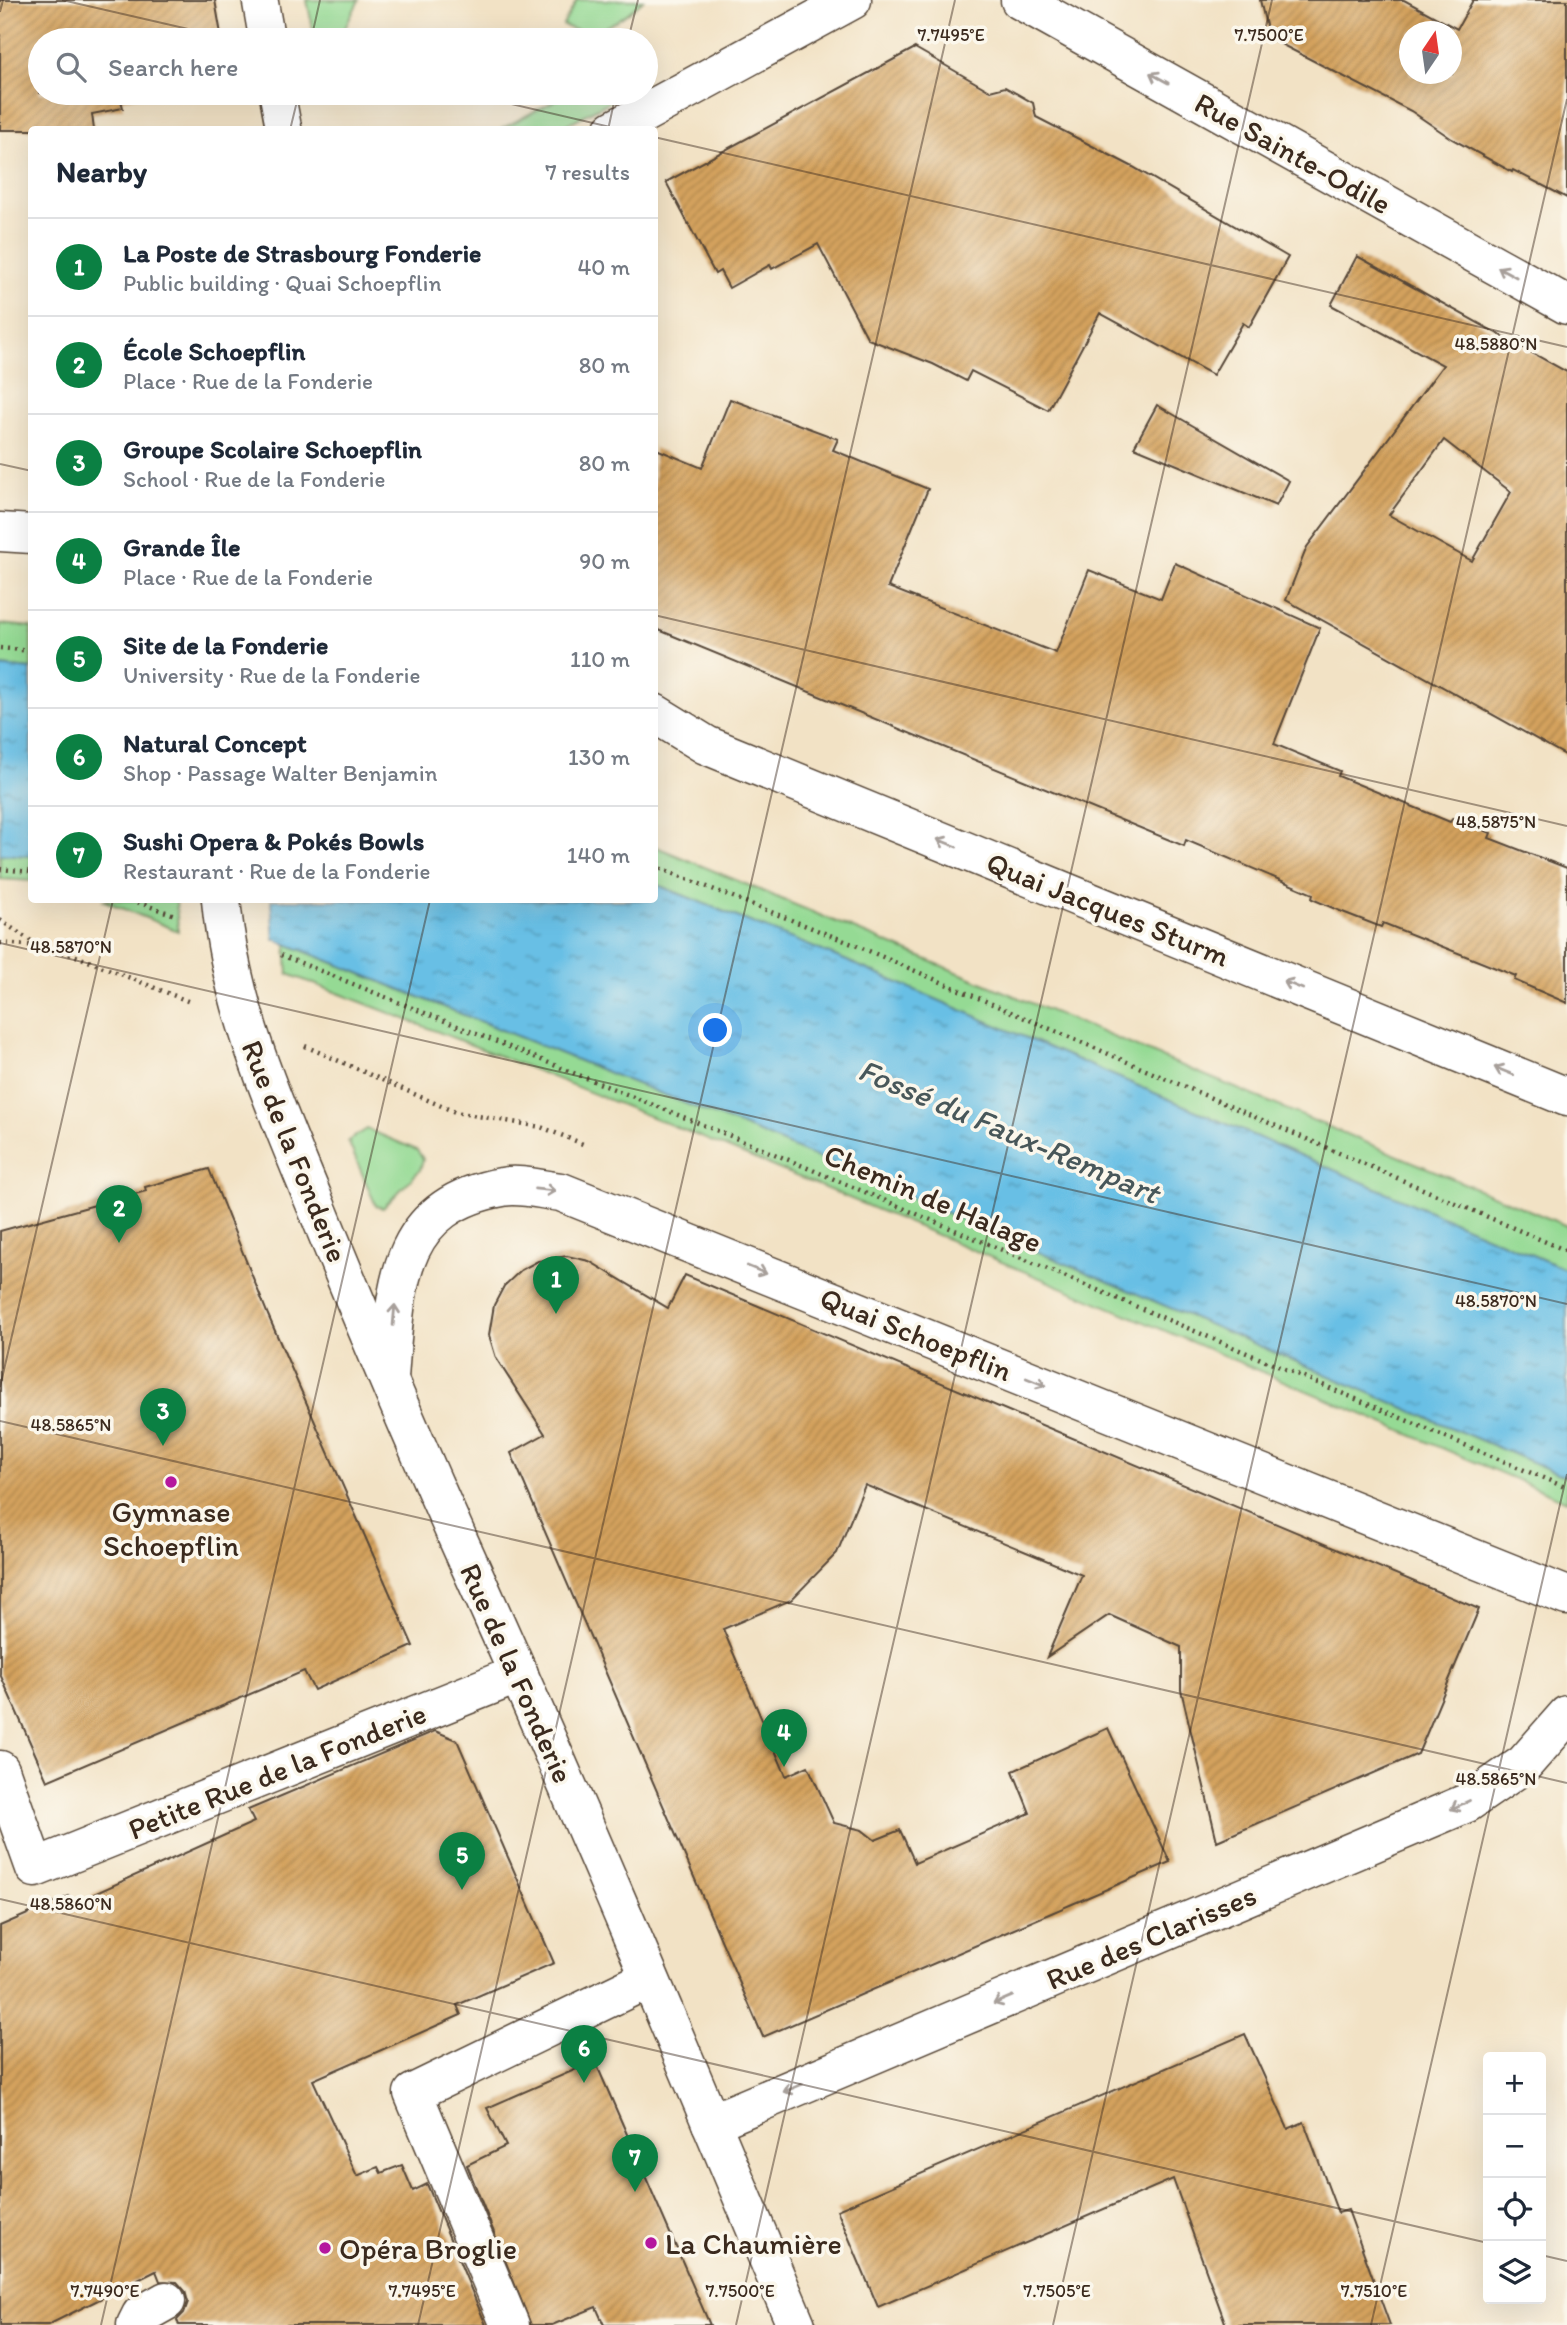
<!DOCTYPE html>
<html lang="en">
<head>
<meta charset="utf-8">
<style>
	:root { --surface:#fff; --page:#f2f2f3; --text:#1f2937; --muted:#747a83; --line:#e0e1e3; --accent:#0b8043 }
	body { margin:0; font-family:Itim,sans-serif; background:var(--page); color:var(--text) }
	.controls { position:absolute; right:21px; bottom:21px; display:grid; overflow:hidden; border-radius:7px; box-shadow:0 7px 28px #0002 }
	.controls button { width:63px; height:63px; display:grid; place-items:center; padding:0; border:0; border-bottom:2px solid var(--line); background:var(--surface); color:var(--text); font:35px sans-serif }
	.compass { position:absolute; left:1399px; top:21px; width:63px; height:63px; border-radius:50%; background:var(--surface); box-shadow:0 7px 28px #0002; rotate:13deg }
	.you { position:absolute; left:716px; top:1031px; width:24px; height:24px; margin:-18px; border:5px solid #fff; border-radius:50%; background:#1a73e8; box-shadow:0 0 0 10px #1a73e833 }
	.badge { display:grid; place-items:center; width:46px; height:46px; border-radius:50%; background:var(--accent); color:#fff; font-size:23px; font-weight:700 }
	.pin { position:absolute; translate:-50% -58px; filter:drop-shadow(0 2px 4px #0008) }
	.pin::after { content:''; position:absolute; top:37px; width:24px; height:21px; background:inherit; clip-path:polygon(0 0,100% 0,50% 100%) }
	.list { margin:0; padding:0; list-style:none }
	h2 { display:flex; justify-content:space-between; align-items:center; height:91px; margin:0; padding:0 28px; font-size:30px }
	h2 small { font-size:23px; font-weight:400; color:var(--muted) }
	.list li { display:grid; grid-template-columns:46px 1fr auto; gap:21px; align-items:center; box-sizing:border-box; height:98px; padding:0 28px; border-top:2px solid var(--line) }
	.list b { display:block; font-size:26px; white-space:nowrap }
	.list p { margin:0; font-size:23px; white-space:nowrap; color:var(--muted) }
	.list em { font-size:23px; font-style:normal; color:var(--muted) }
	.icon { flex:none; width:38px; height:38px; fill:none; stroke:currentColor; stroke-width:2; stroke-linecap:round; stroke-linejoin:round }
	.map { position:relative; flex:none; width:1567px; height:2325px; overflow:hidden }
	.search { position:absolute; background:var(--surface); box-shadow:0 7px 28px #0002; left:28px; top:28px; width:630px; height:77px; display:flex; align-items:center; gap:18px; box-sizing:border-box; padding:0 24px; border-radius:38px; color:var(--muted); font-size:26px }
	.panel { position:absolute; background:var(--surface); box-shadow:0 7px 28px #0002; left:28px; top:126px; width:630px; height:777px; border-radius:7px }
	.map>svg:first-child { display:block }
	.green { fill:#95da94; stroke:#688259; stroke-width:2 }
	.water { fill:url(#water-ripples); stroke:#517482; stroke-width:2 }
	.building { fill:url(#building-hatch); fill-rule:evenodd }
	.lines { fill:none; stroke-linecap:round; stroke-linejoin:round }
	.pedestrian-casing { stroke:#564637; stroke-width:38 }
	.minor-casing { stroke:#564637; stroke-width:41 }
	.tertiary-casing { stroke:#564637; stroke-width:41 }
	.path { stroke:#564637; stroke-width:4.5; stroke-dasharray:2 5; stroke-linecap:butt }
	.pedestrian { stroke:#fff; stroke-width:35 }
	.minor { stroke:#fff; stroke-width:38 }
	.tertiary { stroke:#fff; stroke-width:38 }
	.oneway { stroke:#a79f9a }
	.ticks { fill:none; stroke:#3b2a1e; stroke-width:2; stroke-opacity:0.45 }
	.poi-dot { fill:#b5179e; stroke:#fbf7ec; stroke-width:2.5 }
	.labels { text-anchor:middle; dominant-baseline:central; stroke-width:7; stroke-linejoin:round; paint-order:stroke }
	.street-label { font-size:30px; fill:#3b2a1e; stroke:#fbf7ec }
	.poi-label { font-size:30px; fill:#3b2a1e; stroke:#fbf7ec; text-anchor:start }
	.water-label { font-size:32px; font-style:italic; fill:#48575a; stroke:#fbf7ec }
	.ticks-label { font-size:18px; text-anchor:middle; fill:#3b2a1e; stroke:#fbf7ec; stroke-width:7; stroke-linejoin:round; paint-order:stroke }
</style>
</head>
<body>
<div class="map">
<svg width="1567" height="2325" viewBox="0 0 1567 2325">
	<defs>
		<pattern id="water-ripples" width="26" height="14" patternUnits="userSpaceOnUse" patternTransform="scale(1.75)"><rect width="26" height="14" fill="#67bfe5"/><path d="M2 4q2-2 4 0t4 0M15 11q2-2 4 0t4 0" fill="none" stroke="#569bb9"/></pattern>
		<pattern id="building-hatch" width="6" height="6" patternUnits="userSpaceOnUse" patternTransform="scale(1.75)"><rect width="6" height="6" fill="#d4a25d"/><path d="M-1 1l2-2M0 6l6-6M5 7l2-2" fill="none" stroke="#ad844c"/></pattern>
	</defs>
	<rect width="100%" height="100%" fill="#fbf7ec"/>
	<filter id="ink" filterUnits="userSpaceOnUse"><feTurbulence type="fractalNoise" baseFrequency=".0143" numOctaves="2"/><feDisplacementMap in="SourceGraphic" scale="14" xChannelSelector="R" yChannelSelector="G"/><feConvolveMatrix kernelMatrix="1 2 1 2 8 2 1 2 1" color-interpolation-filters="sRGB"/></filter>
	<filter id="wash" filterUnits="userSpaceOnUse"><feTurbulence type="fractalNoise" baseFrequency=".00686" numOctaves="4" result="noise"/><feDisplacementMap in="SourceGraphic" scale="28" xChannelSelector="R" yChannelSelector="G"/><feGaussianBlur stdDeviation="1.57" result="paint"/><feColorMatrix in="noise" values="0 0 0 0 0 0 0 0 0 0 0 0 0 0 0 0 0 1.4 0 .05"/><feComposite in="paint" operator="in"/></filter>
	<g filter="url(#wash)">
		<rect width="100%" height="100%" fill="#f2e2c5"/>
		<!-- green -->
		<g class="green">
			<polygon points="307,0 359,0 339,40 315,40"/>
			<path d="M577 0H643C621 21 593 41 563 25Z"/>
			<polygon points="569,93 606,93 611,101 558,129 501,129"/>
			<polygon points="0,624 31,627 31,669 0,666"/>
			<polygon points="654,846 1567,1226 1567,1270 847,961 655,884"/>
			<polygon points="0,854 31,856 31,881 0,879"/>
			<polygon points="102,900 173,900 176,901 178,931"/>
			<path d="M286 944 757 1132 1567 1477V1501C1142 1322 720 1138 288 974Z"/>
			<polygon points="367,1129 417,1150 423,1159 420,1170 383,1208 376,1206 348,1141"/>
		</g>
		<!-- water -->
		<g class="water">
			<polygon points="0,666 31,669 31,856 0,854"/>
			<polygon points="655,884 847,961 1567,1270 1567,1477 757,1132 274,939 271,900 654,900"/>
		</g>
		<g id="blocks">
			<!-- building -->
			<g class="building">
				<polygon points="0,0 215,0 222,40 40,40 40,93 156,93 121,100 123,108 92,114 94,130 0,130"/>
				<path d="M1260 0H1404L1457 29 1473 0H1567V198L1513 170 1512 172 1452 139 1411 111 1269 38ZM1410 32H1452V74H1410Z"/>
				<polygon points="915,48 990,91 1005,87 1033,103 1036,117 1133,167 1288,257 1249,327 1243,323 1213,375 1100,313 1048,410 971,371 966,381 933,364 868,339 818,244 772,269 770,265 729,288 720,271 715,274 666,182"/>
				<path d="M1357 256 1567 372V756L1286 600 1307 547 1443 365 1331 305ZM1444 440 1511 492 1472 561 1389 515Z"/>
				<polygon points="730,399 838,439 833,450 928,489 888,587 1056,653 1089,570 1161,599 1175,563 1320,628 1274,744 1340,771 1338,776 1450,822 1453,818 1491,833 1489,838 1567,868 1567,1003 1514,980 1516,976 1383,923 1381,927 1340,911 1312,899 1313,894 1186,840 1184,846 654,628 654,448 702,468"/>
				<polygon points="1157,405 1289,481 1276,506 1134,447"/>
				<polygon points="209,1169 268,1315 413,1646 314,1690 304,1671 47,1781 0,1674 0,1231 146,1191 145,1187"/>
				<polygon points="567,1256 589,1261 668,1308 685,1275 1479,1609 1418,1754 1217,1841 1181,1690 1181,1647 1109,1615 1047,1657 1082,1575 865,1485 837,1553 791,1600 723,1629 786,1776 808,1766 834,1823 862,1830 875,1840 900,1830 915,1863 1030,1813 1013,1771 1108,1728 1170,1862 763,2037 511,1453 545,1434 496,1358 489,1335 494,1305 504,1286 521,1270 538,1261"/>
				<polygon points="435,1731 457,1740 554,1963 457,2005 461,2015 313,2080 357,2176 378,2167 381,2173 402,2165 413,2191 427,2184 486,2325 179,2325 177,2320 184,2313 188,2302 185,2291 177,2282 160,2281 156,2271 48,2325 0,2325 0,1926 69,1896 72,1904 254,1822 248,1810"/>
				<polygon points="1245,2034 1288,2129 1304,2122 1338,2213 1348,2210 1390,2325 1226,2325 1173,2179 878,2307 837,2210"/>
				<polygon points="595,2061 619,2116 710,2325 604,2325 596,2307 552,2325 531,2325 467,2165 506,2146 487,2108"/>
			</g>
		</g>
	</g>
	<g filter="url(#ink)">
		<use href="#blocks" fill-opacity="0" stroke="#564637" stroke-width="2"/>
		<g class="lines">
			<!-- pedestrian casing -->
			<g class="pedestrian-casing">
				<g id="pedestrian">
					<polyline points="260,0 267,40"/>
					<polyline points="277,93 284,130"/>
				</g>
			</g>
			<!-- minor casing -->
			<g class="minor-casing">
				<g id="minor">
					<polyline points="1020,0 1567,305"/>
					<path d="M221 900C231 1008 273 1101 314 1201 363 1321 413 1439 466 1557 581 1811 688 2068 796 2325"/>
					<path d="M389 1378C396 1290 394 1206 502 1187 519 1183 543 1190 561 1192L1567 1596"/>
					<polyline points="0,1770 35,1868 519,1674"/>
					<polyline points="711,2123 1467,1803 1524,1764 1567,1715"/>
					<polyline points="136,2325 141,2315 166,2301"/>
					<polyline points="510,2325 413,2093 648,1979"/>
				</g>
			</g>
			<!-- tertiary casing -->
			<g class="tertiary-casing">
				<g id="tertiary">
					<polyline points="613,130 852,0"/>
					<polyline points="0,532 32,534"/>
					<polyline points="654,713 706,745 1567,1097"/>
				</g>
			</g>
			<!-- path -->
			<g class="path">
				<polyline points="0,648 32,651"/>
				<polyline points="654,866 855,945 1567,1251"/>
				<polyline points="0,869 32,872"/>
				<polyline points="131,900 175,915"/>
				<polyline points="0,920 37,945"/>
				<polyline points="0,943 38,946 76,956 190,1002"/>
				<polyline points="281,955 765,1150 1567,1488"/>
				<polyline points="305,1046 455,1112 541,1127 583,1144"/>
			</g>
			<!-- pedestrian -->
			<use href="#pedestrian" class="pedestrian"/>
			<!-- minor -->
			<use href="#minor" class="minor"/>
			<!-- tertiary -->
			<use href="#tertiary" class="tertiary"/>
		</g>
		<!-- one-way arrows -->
		<defs><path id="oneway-shaft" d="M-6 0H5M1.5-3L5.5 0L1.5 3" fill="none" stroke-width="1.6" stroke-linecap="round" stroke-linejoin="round" transform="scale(1.75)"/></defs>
		<g class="oneway">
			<use href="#oneway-shaft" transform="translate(1159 78) rotate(-151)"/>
			<use href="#oneway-shaft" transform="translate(1507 272) rotate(-151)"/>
			<use href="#oneway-shaft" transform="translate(947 843) rotate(-158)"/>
			<use href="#oneway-shaft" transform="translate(1293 985) rotate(-158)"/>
			<use href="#oneway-shaft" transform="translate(1504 1071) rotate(-158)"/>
			<use href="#oneway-shaft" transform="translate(545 1190) rotate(6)"/>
			<use href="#oneway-shaft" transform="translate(757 1270) rotate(22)"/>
			<use href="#oneway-shaft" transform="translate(394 1315) rotate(-85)"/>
			<use href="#oneway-shaft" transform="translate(1036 1382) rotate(22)"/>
			<use href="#oneway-shaft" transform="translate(1460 1805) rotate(155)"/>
			<use href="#oneway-shaft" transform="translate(1003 2000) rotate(157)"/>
			<use href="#oneway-shaft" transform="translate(793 2088) rotate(157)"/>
		</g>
	</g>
	<!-- ticks -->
	<path class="ticks" d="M62 0 236 40M0 12 3 0M311 40 320 0M628 40 638 0M464 93 623 130M290 130 299 93M608 130 616 93M654 137 1567 347M0 464 32 471M654 615 1567 826M0 943 1567 1304M0 1387 113 900M0 1421 1567 1783M0 1899 1488 2243M1541 2255 1567 2261M101 2325 430 900M418 2325 955 0M736 2325 1272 0M1053 2325 1567 99M1371 2325 1567 1474"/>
	<!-- markers -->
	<g class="poi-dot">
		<circle cx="171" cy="1482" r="7"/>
		<circle cx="651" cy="2243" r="7"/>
		<circle cx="325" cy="2248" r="7"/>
	</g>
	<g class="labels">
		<!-- street labels -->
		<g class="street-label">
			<text transform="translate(1293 153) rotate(29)">Rue Sainte-Odile</text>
			<text transform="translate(1108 909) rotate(22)">Quai Jacques Sturm</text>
			<text transform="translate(295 1151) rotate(68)">Rue de la Fonderie</text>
			<text transform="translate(933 1198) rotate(23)">Chemin de Halage</text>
			<text transform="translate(916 1334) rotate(22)">Quai Schoepflin</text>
			<text transform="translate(517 1673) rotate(66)">Rue de la Fonderie</text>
			<text transform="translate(277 1771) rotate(-22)">Petite Rue de la Fonderie</text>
			<text transform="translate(1151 1937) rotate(-23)">Rue des Clarisses</text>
		</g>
		<!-- poi labels -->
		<g class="poi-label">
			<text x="171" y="1511" text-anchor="middle">Gymnase<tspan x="171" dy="34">Schoepflin</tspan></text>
			<text x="665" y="2243">La Chaumière</text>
			<text x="339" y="2248">Opéra Broglie</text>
		</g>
		<!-- water labels -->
		<g class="water-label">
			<text transform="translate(1009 1131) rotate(23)">Fossé du Faux-Rempart</text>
		</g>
	</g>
	<g class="ticks-label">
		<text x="951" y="41">7.7495°E</text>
		<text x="1269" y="41">7.7500°E</text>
		<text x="1496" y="350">48.5880°N</text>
		<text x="1496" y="828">48.5875°N</text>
		<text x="71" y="953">48.5870°N</text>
		<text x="1496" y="1307">48.5870°N</text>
		<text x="71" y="1431">48.5865°N</text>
		<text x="1496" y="1785">48.5865°N</text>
		<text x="71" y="1910">48.5860°N</text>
		<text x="105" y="2297">7.7490°E</text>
		<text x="422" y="2297">7.7495°E</text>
		<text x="740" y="2297">7.7500°E</text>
		<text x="1057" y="2297">7.7505°E</text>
		<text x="1374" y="2297">7.7510°E</text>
	</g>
</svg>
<div class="controls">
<button>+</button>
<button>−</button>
<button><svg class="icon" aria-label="locate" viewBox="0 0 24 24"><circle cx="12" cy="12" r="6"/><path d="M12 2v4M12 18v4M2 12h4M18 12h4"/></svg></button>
<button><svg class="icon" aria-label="layers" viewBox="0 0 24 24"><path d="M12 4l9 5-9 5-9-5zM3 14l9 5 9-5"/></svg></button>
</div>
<svg class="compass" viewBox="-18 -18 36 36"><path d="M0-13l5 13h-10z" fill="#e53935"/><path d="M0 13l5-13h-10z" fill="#747a83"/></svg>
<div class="you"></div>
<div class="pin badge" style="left:556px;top:1314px">1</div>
<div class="pin badge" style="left:119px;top:1243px">2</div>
<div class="pin badge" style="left:163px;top:1446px">3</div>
<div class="pin badge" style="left:784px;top:1767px">4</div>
<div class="pin badge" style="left:462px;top:1890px">5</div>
<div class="pin badge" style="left:584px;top:2083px">6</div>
<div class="pin badge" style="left:635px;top:2192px">7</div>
<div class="search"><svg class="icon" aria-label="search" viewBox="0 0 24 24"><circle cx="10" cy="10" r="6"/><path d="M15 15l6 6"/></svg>Search here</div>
<section class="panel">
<h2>Nearby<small>7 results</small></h2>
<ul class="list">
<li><span class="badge">1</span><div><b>La Poste de Strasbourg Fonderie</b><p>Public building · Quai Schoepflin</p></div><em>40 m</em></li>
<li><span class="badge">2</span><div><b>École Schoepflin</b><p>Place · Rue de la Fonderie</p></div><em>80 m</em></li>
<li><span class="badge">3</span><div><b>Groupe Scolaire Schoepflin</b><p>School · Rue de la Fonderie</p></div><em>80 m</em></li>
<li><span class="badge">4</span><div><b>Grande Île</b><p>Place · Rue de la Fonderie</p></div><em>90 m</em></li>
<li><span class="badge">5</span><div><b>Site de la Fonderie</b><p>University · Rue de la Fonderie</p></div><em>110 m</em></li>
<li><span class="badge">6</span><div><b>Natural Concept</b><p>Shop · Passage Walter Benjamin</p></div><em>130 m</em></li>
<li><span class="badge">7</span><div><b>Sushi Opera &amp; Pokés Bowls</b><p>Restaurant · Rue de la Fonderie</p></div><em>140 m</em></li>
</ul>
</section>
</div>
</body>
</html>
